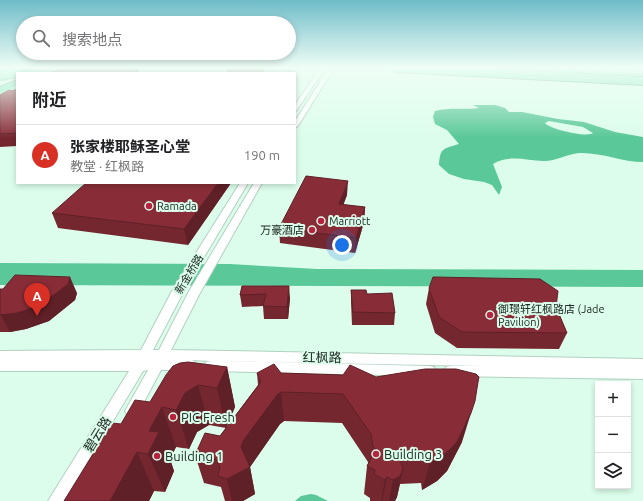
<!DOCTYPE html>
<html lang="zh">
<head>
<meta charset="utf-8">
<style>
	:root { --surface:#fff; --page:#f2f2f2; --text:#202124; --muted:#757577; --line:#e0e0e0; --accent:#d93025 }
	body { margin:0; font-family:Ubuntu,"Noto Sans SC",sans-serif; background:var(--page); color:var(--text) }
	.controls { position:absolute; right:12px; bottom:12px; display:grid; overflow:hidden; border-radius:0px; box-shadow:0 2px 6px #0003 }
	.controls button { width:36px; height:36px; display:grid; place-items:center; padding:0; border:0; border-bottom:1px solid var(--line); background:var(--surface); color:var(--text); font:20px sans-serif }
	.you { position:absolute; left:342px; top:245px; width:14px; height:14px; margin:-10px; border:3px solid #fff; border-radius:50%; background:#1a73e8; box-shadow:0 0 0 6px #1a73e833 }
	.badge { display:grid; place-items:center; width:26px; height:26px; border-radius:50%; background:var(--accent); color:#fff; font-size:13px; font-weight:700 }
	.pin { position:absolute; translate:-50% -33px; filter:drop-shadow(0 1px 2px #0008) }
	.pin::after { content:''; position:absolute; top:21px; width:14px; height:12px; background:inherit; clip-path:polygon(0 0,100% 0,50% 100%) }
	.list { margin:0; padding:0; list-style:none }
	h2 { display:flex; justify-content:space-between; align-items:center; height:52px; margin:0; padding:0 16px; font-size:17px }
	h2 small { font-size:13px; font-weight:400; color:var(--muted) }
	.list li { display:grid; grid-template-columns:26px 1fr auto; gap:12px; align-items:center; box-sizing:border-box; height:60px; padding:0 16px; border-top:1px solid var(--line) }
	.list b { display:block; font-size:15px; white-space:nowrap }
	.list p { margin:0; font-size:13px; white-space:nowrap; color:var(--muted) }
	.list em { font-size:13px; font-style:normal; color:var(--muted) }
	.icon { flex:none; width:22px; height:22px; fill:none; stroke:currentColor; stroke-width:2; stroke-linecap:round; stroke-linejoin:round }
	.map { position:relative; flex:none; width:643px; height:501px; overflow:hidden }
	.search { position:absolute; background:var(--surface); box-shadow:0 2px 6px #0003; left:16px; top:16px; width:280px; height:44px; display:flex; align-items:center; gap:10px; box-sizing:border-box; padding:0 14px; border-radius:22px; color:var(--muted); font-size:15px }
	.panel { position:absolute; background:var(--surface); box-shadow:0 2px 6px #0003; left:16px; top:72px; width:280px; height:112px; border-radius:0px }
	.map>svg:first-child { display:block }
	.water { fill:#5ac898; fill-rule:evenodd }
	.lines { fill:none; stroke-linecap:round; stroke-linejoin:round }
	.minor-casing { stroke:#b1d1c0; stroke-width:2 }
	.major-casing { stroke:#59a482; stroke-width:2 }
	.highway-casing { stroke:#59a482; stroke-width:2 }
	.minor { fill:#fff; fill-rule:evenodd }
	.major { fill:#adefd1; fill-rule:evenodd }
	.highway { fill:#77e5b3; fill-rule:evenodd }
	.highway-bridge-casing { stroke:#59a482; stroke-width:10; stroke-linecap:butt }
	.highway-bridge { stroke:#77e5b3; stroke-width:8 }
	.wall { fill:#752730 }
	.shaded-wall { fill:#5f2027 }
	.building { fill:#882d38; stroke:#5f2027 }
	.poi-dot { fill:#b5233f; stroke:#dcfdeb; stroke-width:1.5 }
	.labels { text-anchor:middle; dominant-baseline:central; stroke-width:4; stroke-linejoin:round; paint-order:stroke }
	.poi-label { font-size:11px; fill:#202c26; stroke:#dcfdeb; text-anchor:start }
	.street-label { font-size:11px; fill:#202c26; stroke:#dcfdeb }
	.near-street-label { font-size:13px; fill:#202c26; stroke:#dcfdeb }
	.near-poi-label { font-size:13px; fill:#202c26; stroke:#dcfdeb; text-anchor:start }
</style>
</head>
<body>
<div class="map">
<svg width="643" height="501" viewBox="0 0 643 501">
	<rect width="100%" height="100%" fill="#dcfdeb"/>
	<!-- water -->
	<g class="water">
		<path d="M473 105H495L505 108 509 112H522L558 119 584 122 615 132 643 137V162C622 162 601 152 579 153 567 154 556 161 544 161 526 161 510 154 493 164L502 187 499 195 492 185 484 182 464 179 449 174 439 165C440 147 444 149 459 144L447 130 435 124 433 117 435 111C450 107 464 110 479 108ZM549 121 583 127 593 133C587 138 549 129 545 123Z"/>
		<polygon points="0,263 230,264 317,269 643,270 643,287 0,285"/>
		<polygon points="311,494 316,495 328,501 295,501 301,496"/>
	</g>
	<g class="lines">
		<!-- minor casing -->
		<g class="minor-casing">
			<g id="minor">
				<polygon points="320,68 325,68 297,110 295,111 295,105"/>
				<polygon points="329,68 334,68 298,126 295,128 295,121"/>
				<polygon points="240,183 248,183 184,291 153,350 159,350 188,293 254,183 262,183 200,293 171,350 643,359 643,379 451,376 446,375 444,371 446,367 451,366 482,366 218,361 429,366 434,367 436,371 434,375 429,376 211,371 206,370 204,366 206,362 211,361 191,360 194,361 196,365 194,369 189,370 161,370 137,415 132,417 127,415 125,411 148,370 143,371 65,501 48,501 129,371 0,371 0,351 141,350 172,291"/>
			</g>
		</g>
		<!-- major casing -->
		<g class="major-casing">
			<g id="major">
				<polygon points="46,68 54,68 47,73 39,73"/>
				<polygon points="575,68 643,70 643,74 578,70"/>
				<polygon points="17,84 17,89 0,95 0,90"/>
			</g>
		</g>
		<!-- highway casing -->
		<g class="highway-casing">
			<g id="highway">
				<polygon points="0,68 10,68 0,73"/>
				<polygon points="490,68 540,68 643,74 643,78 494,70"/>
				<polygon points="17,80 17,85 0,93 0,87"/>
			</g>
		</g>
		<!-- minor -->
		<use href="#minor" class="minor"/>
		<!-- major -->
		<use href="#major" class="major"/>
		<!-- highway -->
		<use href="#highway" class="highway"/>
		<!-- highway-bridge casing -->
		<g class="highway-bridge-casing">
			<g id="highway-bridge">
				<polyline points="394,68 643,81"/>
				<polyline points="0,76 39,68"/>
			</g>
		</g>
		<!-- highway-bridge -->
		<use href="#highway-bridge" class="highway-bridge"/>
	</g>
	<!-- wall -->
	<g class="wall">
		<polygon points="17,89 17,146 0,147 0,95"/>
		<polygon points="231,183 188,245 58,228 52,213"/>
		<polygon points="347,195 343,205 365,207 364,222 355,253 280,243 279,228"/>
		<polygon points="242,286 290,298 288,319 264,319 263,306 242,307 240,295"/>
		<polygon points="429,288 556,307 567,333 559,349 457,348 435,333 426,304"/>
		<polygon points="0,289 77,293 75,300 49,321 26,329 10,332 0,332"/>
		<polygon points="351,290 367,294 395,313 394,325 352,325 351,302"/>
		<polygon points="227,367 235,407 226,428 258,385 257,373 343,375 462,442 447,471 437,481 422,490 421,483 400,484 397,497 395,501 370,501 370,498 364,494 367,466 368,464 368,462 342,423 284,421 280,424 250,467 255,494 243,501 225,501 221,487 204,483 195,455 220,436 226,428 209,425 197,432 189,449 176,447 170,459 174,471 165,492 154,491 149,501 64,501 121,424 150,402"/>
	</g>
	<!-- shaded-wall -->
	<g class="shaded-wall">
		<polygon points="130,68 138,68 139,73 123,73"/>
		<polygon points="257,68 264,68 264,73 256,73"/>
		<polygon points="348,181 347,195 338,219 339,204"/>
		<polygon points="218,183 231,183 188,245 184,229"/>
		<polygon points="365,207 364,222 355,253 356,238"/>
		<polygon points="70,277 77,293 75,300 49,321 26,329 10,332 1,315"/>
		<polygon points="289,286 290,298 288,319 287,307"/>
		<polygon points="227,367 235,407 226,428 217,388"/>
		<polygon points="198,385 209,425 197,432 189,449 176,410 185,393"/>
		<polygon points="281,392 284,421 280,424 250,467 255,494 243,501 232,501 227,479 241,447 243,441 277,395"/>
		<polygon points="162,407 176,447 170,459 174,471 165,492 148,454 149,431"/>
		<polygon points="471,413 462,442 447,471 437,481 422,490 430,463"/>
		<polygon points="137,452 154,491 149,501 110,501"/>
		<polygon points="403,469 397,497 395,501 389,501 393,480"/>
		<polygon points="387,477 382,501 381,501 385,480"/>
	</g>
	<!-- building -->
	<g class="building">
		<polygon points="61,68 130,68 123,73 125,73 51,73"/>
		<polygon points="226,68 260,68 256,73 251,73 247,72 246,73 229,73"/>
		<polygon points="17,89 17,133 0,134 0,95 9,90 13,91"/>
		<polygon points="306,176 348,181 339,204 365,207 356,238 279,228"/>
		<polygon points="86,183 218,183 184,229 52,213"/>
		<polygon points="15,275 70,277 68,284 41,305 17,313 0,315 0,289 3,289"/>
		<polygon points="433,277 540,279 558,291 556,307 567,333 462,332 439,317 429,288"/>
		<polygon points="242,286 289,286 287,307 263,306 266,294 240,295"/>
		<polygon points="351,290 366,290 367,294 392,293 395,313 353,312"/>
		<polygon points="188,362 227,367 217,388 198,385 185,393 176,410 162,407 149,431 159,432 148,454 137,452 110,501 64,501 112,423 121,424 135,400 150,402 166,375 173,366 180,363"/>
		<polygon points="274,364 281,373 343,375 350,365 376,377 425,369 456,369 476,374 479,377 478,382 475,401 471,413 457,442 446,453 430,463 428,455 399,457 403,469 400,476 393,480 387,477 385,480 374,474 375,470 367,466 376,449 373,447 371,434 343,394 281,392 277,395 243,441 241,447 250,467 227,479 218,476 220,467 216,459 195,455 205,433 220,436 261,382 257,373"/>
	</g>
	<!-- sky -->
	<linearGradient id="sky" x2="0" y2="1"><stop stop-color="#6fbcc8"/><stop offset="0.49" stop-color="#effef6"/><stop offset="1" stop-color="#effef6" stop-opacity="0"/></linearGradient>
	<rect width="643" height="138" fill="url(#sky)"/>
	<!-- markers -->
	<g class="poi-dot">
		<circle cx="149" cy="206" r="4"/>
		<circle cx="321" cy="221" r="4"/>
		<circle cx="312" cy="230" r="4"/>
		<circle cx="490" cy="315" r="4"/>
		<circle cx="173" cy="417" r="4"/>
		<circle cx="376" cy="454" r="4"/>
		<circle cx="157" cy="456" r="4"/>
	</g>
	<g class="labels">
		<!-- poi labels -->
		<g class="poi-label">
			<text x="157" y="206">Ramada</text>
			<text x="329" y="221">Marriott</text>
			<text x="304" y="230" text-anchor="end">万豪酒店</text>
			<text x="498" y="309">御璟轩红枫路店 (Jade<tspan x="498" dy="13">Pavilion)</tspan></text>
		</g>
		<!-- street labels -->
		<g class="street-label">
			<text transform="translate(189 274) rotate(-59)">新金桥路</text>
		</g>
		<!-- near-street labels -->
		<g class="near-street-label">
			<text transform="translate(322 357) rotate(1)">红枫路</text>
			<text transform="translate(97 434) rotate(-58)">碧云路</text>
		</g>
		<!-- near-poi labels -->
		<g class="near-poi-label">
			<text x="181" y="417">PIC Fresh</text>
			<text x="384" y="454">Building 3</text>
			<text x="165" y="456">Building 1</text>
		</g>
	</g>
</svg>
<div class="controls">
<button>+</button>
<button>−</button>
<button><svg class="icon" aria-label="layers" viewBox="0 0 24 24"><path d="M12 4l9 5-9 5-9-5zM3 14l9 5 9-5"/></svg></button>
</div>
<div class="you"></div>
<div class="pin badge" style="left:37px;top:316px">A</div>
<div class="search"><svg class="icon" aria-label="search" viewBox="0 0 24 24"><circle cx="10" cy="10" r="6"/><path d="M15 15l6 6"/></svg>搜索地点</div>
<section class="panel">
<h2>附近<small></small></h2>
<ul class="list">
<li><span class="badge">A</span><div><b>张家楼耶稣圣心堂</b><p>教堂 · 红枫路</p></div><em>190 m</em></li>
</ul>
</section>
</div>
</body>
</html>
